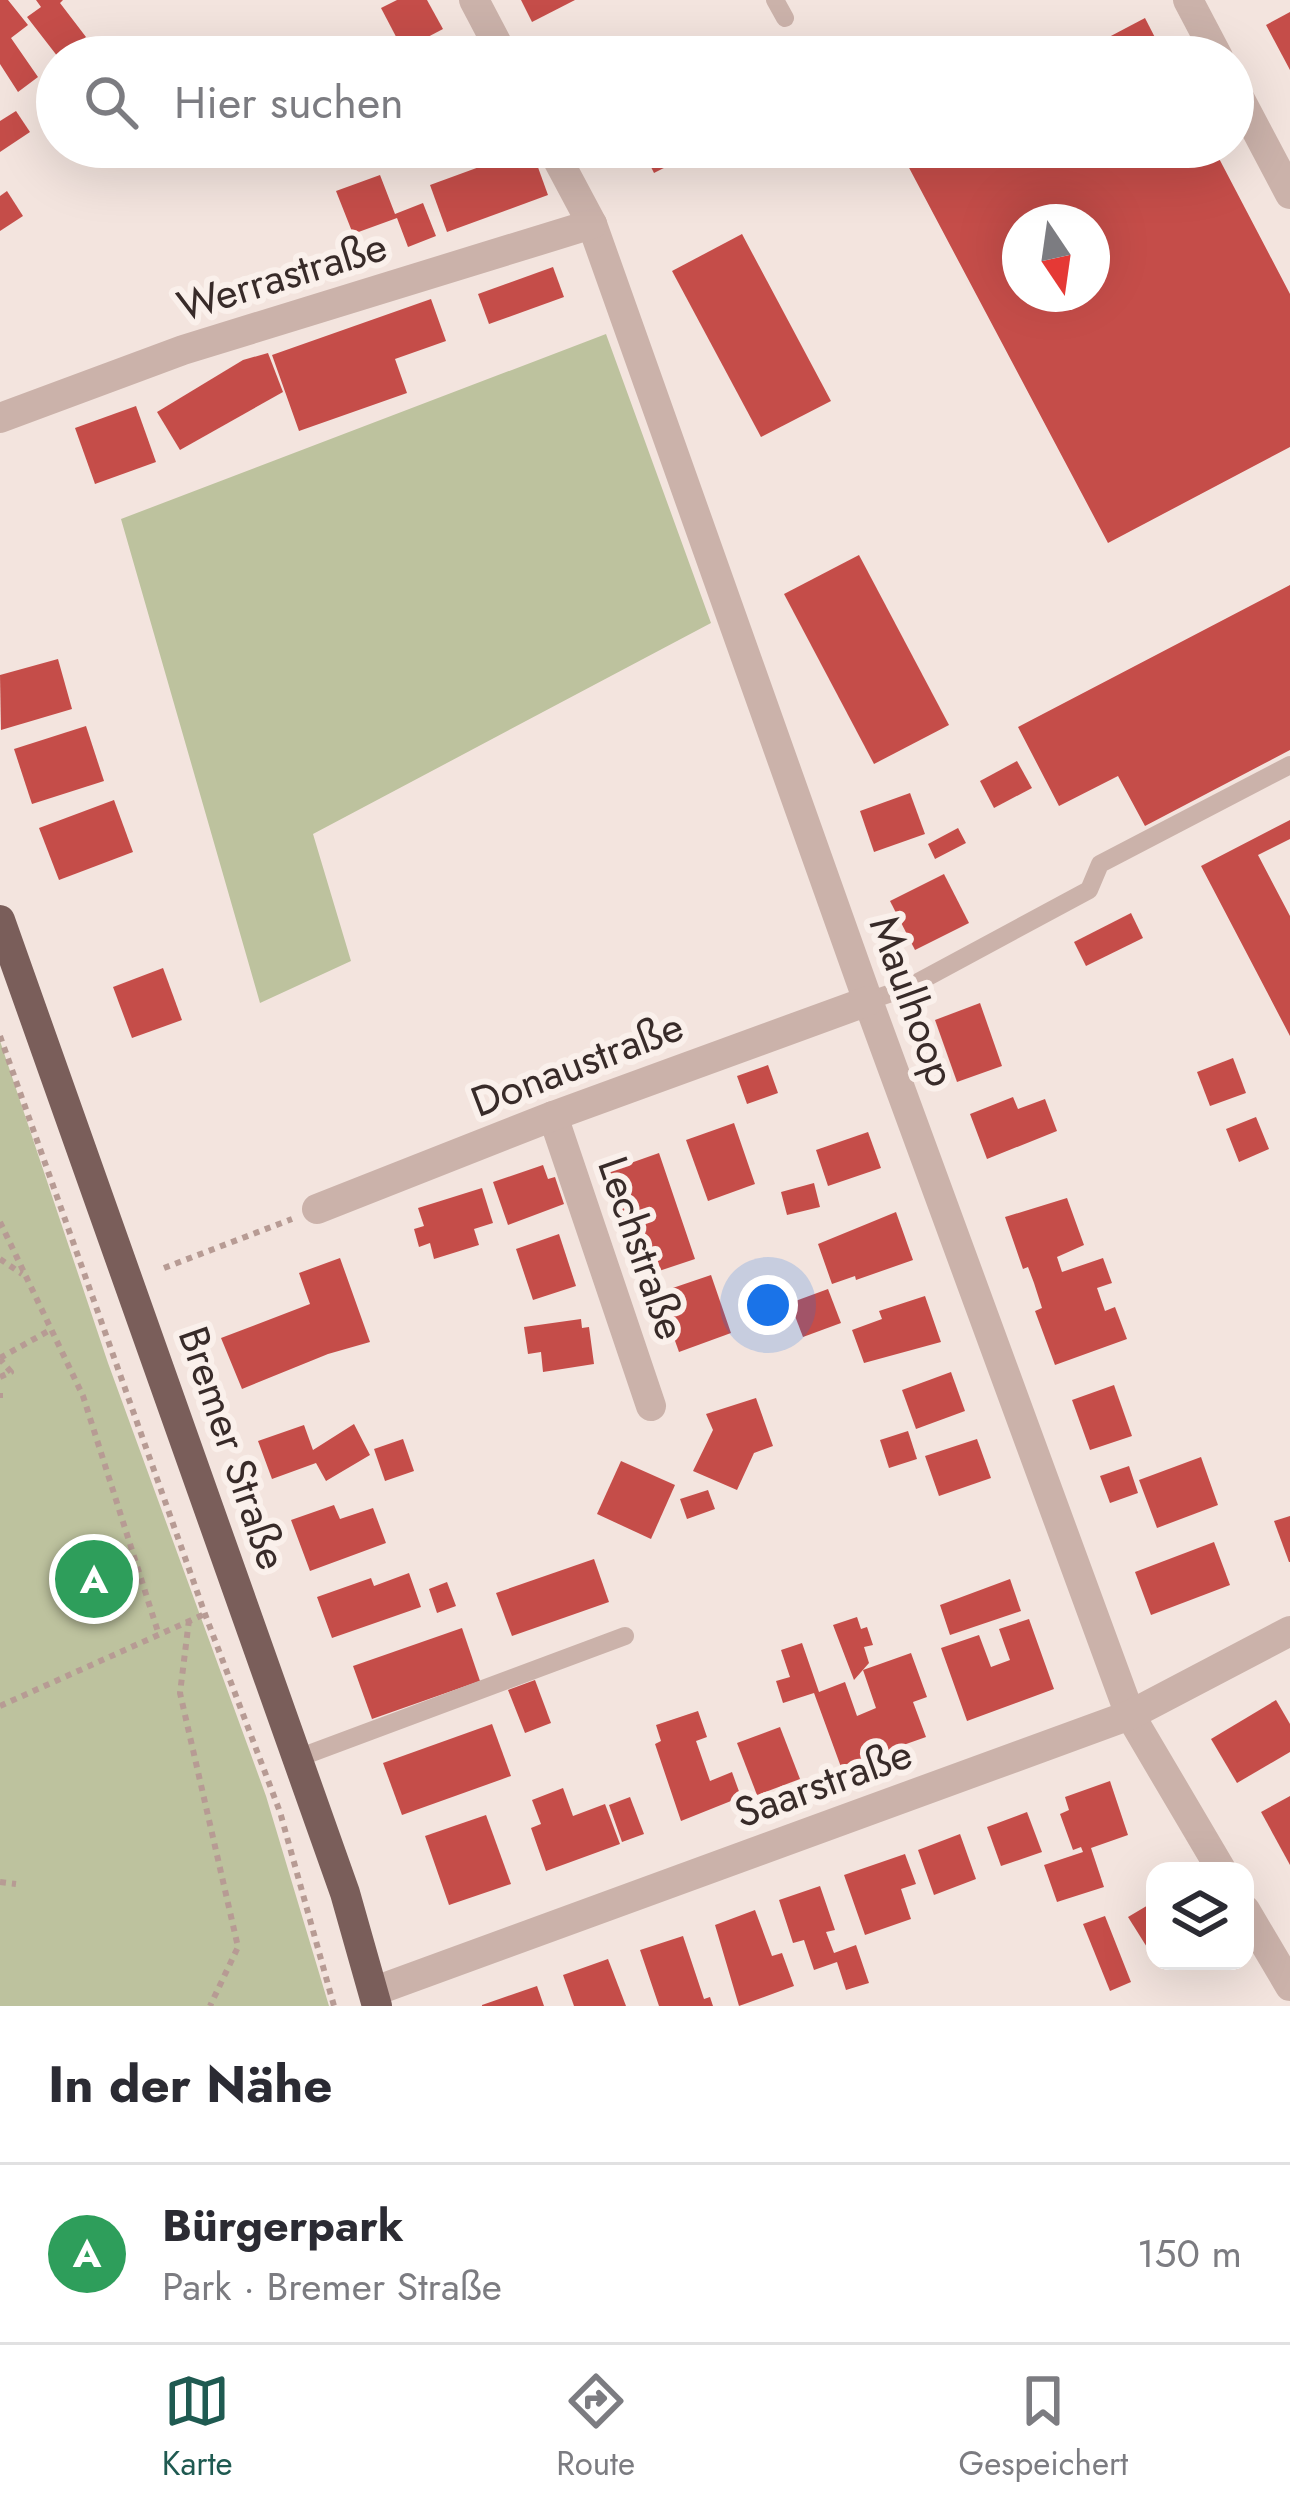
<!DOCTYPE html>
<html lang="de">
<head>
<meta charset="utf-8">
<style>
	:root { --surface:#fff; --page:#f2f2f3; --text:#2b2b33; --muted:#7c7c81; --line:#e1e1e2; --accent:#1f5a51 }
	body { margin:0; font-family:Jost,sans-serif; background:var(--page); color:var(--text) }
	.controls { position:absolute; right:36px; bottom:36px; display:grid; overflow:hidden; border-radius:24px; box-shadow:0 12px 48px #0002 }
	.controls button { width:108px; height:108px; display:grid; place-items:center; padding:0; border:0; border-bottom:3px solid var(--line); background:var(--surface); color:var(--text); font:60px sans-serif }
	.compass { position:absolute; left:1002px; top:204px; width:108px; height:108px; border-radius:50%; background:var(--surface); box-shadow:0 12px 48px #0002; rotate:167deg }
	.you { position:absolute; left:768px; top:1305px; width:42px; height:42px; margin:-30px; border:9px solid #fff; border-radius:50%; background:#1a73e8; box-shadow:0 0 0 18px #1a73e833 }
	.badge { display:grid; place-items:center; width:78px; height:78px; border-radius:50%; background:var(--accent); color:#fff; font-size:39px; font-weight:700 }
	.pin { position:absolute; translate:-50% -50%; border:6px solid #fff; box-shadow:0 3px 12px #0006 }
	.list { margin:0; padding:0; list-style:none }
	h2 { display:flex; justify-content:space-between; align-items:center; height:156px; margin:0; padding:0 48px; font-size:51px }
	h2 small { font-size:39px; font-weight:400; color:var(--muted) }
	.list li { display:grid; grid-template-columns:78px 1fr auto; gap:36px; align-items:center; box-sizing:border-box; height:180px; padding:0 48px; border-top:3px solid var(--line) }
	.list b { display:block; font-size:45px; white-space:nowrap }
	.list p { margin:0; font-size:39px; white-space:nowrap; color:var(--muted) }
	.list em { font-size:39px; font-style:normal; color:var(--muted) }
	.icon { flex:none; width:66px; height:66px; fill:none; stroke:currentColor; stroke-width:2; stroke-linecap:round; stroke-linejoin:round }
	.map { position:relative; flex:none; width:1290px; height:2006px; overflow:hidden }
	.search { position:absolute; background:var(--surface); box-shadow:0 12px 48px #0002; left:36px; right:36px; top:36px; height:132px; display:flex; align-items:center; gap:30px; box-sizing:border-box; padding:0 42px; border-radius:66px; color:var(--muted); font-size:45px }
	.sheet { height:336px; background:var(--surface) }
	nav { display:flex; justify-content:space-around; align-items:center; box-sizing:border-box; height:168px; border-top:3px solid var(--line); background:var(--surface); font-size:33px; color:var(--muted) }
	nav a { display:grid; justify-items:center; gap:6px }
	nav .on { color:var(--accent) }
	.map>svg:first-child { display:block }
	.green { fill:#bdc29e }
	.building { fill:#c54d49; fill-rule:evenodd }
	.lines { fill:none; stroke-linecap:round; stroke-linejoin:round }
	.path { stroke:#b79b94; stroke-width:6; stroke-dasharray:6 6; stroke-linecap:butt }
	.service { stroke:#cbb2aa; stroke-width:18 }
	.minor { stroke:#cbb2aa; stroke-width:30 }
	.primary { stroke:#7a5e5a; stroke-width:30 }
	.labels { text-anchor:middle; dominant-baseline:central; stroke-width:12; stroke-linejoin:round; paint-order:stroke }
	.street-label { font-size:42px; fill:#382b29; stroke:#faf0eb }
</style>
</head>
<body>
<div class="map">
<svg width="1290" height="2006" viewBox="0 0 1290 2006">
	<rect width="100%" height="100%" fill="#f3e4de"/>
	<!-- green -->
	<g class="green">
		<polygon points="606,334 711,623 313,834 351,961 260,1003 121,519"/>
		<polygon points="0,1041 108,1363 266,1796 329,2006 0,2006"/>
	</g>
	<!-- building -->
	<g class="building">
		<polygon points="0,0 8,0 28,25 11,38 38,77 18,92 0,64"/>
		<polygon points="36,0 63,0 60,3 86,37 58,57 27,17 41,7"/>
		<polygon points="397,0 427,0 443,29 403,50 381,8"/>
		<polygon points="521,0 575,0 532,22"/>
		<polygon points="1290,12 1290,70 1266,25"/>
		<polygon points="1145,18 1165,57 1071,57"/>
		<polygon points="16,111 30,132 0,152 0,121"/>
		<polygon points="641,147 697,147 699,150 654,173"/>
		<path d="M898 147H1213L1290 294V447L1108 543ZM1020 222H1092V294H1020Z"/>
		<polygon points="531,148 548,195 447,232 430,185"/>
		<polygon points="380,175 395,214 423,203 436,236 408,247 397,218 353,234 336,191"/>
		<polygon points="7,191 23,216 0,231 0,196"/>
		<polygon points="742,234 831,401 761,437 672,271"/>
		<polygon points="553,267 564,297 489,324 478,294"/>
		<polygon points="431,299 446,341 395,359 407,393 299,431 272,355"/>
		<polygon points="268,353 283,392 180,450 157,412 243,360"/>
		<polygon points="136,406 156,462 95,484 75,428"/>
		<polygon points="859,555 949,725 874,764 784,594"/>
		<polygon points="1290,585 1290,750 1145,826 1118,776 1059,806 1018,727"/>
		<polygon points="58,659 72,709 1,730 0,675"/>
		<polygon points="86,726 104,781 32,804 14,749"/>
		<polygon points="1017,761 1032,788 994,808 980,781"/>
		<polygon points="910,793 925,834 874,852 860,811"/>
		<polygon points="114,800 133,852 59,880 39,828"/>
		<polygon points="1290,820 1290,839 1258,855 1290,916 1290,1036 1201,866"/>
		<polygon points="958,828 966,843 935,859 928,844"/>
		<polygon points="944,874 969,923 915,950 890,901"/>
		<polygon points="1131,913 1143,938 1086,966 1074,942"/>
		<polygon points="163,968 182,1020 132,1038 113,987"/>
		<polygon points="980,1003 1002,1066 957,1082 935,1020"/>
		<polygon points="1233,1058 1246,1093 1210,1106 1197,1072"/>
		<polygon points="768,1065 778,1093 747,1104 737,1076"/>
		<polygon points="1013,1097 1018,1109 1045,1099 1057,1131 987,1159 970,1114"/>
		<polygon points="1256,1117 1269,1149 1239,1162 1226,1129"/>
		<polygon points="734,1123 755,1184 708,1201 686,1140"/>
		<polygon points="868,1132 881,1168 828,1186 816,1150"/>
		<polygon points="659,1153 695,1259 659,1271 648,1239 634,1245 608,1171"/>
		<polygon points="543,1165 548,1179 555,1177 564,1204 508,1225 493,1182"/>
		<polygon points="814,1183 820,1207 787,1215 781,1192"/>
		<polygon points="482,1188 493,1223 474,1229 479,1245 434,1259 430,1243 419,1247 414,1229 424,1226 418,1208"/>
		<polygon points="1067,1198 1084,1245 1057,1257 1062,1272 1103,1258 1112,1283 1097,1288 1105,1311 1115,1307 1127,1339 1055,1365 1035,1311 1042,1308 1034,1283 1028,1267 1023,1269 1005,1217"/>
		<polygon points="896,1212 913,1260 856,1280 855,1276 832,1284 818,1244"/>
		<polygon points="559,1234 576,1286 533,1300 516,1249"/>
		<polygon points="340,1258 370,1342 328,1354 242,1389 221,1338 310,1304 299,1273"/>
		<polygon points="711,1275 731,1333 679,1352 658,1293"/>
		<polygon points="828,1289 841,1323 803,1337 790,1303"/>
		<polygon points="925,1296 941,1342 864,1363 852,1330 882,1319 879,1311"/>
		<polygon points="581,1319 582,1328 589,1327 594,1364 543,1372 541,1352 528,1354 524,1327"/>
		<polygon points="951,1372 965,1411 916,1429 902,1390"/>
		<polygon points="1114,1385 1132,1436 1090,1450 1072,1400"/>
		<polygon points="756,1398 773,1446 754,1453 737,1490 693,1471 713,1430 706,1414"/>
		<polygon points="354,1424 370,1455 326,1481 316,1463 272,1479 258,1441 304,1425 313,1450"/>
		<polygon points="908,1431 917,1459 889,1468 880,1440"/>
		<polygon points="403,1439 414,1471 385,1481 374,1449"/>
		<polygon points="977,1439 991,1478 939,1496 925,1456"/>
		<polygon points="1201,1457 1218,1505 1157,1528 1139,1480"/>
		<polygon points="621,1461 675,1485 651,1539 597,1514"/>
		<polygon points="1129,1466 1138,1493 1110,1503 1100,1476"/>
		<polygon points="708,1490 715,1509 687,1519 680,1499"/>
		<polygon points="334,1505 340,1519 373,1508 386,1543 310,1571 291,1520"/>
		<polygon points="1290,1516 1290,1562 1289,1562 1274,1521"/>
		<polygon points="1214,1542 1230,1585 1151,1615 1135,1572"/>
		<polygon points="594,1559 609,1602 512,1636 496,1593"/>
		<polygon points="409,1573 421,1607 332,1638 317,1597 371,1578 374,1586"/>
		<polygon points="1010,1579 1021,1611 950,1635 940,1605"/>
		<polygon points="447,1582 456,1606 437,1613 429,1589"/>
		<polygon points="857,1617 861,1629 867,1627 873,1645 864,1647 869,1663 854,1680 833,1625"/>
		<polygon points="1029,1619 1054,1689 967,1721 941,1648 979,1635 991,1667 1010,1660 999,1629"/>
		<polygon points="462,1628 480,1681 372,1719 353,1666"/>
		<polygon points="802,1643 819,1692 845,1682 857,1716 876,1708 863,1670 911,1653 927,1697 913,1702 926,1737 841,1767 814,1693 783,1703 776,1681 790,1677 781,1650"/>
		<polygon points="535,1680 551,1723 525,1733 508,1690"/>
		<polygon points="1276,1700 1290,1724 1290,1752 1237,1783 1211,1739"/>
		<polygon points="698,1711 707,1737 696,1741 710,1781 732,1772 741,1797 681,1821 655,1744 661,1741 656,1725"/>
		<polygon points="492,1724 511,1776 402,1815 383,1763"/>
		<polygon points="780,1727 800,1779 757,1795 737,1743"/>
		<polygon points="1110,1781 1128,1835 1091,1848 1104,1887 1057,1902 1044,1865 1083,1852 1081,1847 1073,1850 1060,1814 1069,1810 1065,1797"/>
		<polygon points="563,1788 573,1816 605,1804 620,1844 546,1871 531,1828 541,1824 532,1800"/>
		<polygon points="1290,1796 1290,1865 1261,1812"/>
		<polygon points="630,1797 644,1834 622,1842 609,1805"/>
		<polygon points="1027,1812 1042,1852 1001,1866 987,1827"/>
		<polygon points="486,1815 511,1884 449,1905 425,1836"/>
		<polygon points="960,1834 976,1879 934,1895 918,1850"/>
		<polygon points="905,1854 916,1884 901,1889 911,1919 865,1935 844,1875"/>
		<polygon points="820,1886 835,1930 826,1932 834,1953 856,1945 869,1983 846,1990 837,1962 814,1970 804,1940 793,1943 779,1900"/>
		<polygon points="1155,1901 1155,1949 1150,1952 1128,1917"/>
		<polygon points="755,1910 772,1956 782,1953 794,1986 739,2006 715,1925"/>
		<polygon points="1105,1916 1131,1982 1110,1991 1083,1924"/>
		<polygon points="683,1936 704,1999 710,1997 713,2006 659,2006 640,1950"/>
		<polygon points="608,1959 626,2006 574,2006 563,1975"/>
		<polygon points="537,1986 544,2006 482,2006 482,2005"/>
	</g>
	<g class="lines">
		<!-- path -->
		<g class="path">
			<polyline points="0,1036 205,1614 280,1812 334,2006"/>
			<polyline points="0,1222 83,1396 158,1632"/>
			<polyline points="0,1259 22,1274"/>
			<polyline points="164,1268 292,1219"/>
			<polyline points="0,1358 52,1329"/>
			<polyline points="0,1377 11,1372 0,1359"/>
			<polyline points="0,1393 0,1398"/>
			<polyline points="189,1620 180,1693 238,1947 210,2006"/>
			<polyline points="0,1706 205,1614"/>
			<polyline points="0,1882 16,1884"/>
		</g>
		<!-- service -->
		<g class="service">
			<polyline points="775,0 785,18"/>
			<polyline points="868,1001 909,987 1089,890 1100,864 1290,765"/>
			<polyline points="298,1758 625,1636"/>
		</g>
		<!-- minor -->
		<g class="minor">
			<polyline points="474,0 504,57"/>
			<polyline points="1188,0 1218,57"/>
			<polyline points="1233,86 1290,194"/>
			<polyline points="551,147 592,224 868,1001 1130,1715 1222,1871"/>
			<polyline points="0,418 183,350 592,224"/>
			<polyline points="553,1116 651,1406"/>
			<polyline points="317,1209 553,1116 868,1001"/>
			<polyline points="1245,1910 1290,1986"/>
			<polyline points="375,1991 1130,1715 1290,1631"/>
		</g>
		<!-- primary -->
		<polyline class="primary" points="0,920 345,1893 377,2006"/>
	</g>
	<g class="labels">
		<!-- street labels -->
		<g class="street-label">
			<text transform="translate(282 276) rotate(-17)">Werrastraße</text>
			<text transform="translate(913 1001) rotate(70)">Maulhoop</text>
			<text transform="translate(577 1064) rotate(-21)">Donaustraße</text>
			<text transform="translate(642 1248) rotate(71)">Lechstraße</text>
			<text transform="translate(233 1448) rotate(71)">Bremer Straße</text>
			<text transform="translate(823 1783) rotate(-20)">Saarstraße</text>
		</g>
	</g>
</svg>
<div class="controls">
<button><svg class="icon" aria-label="layers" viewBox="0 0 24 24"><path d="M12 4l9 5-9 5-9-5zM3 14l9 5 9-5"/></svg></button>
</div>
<svg class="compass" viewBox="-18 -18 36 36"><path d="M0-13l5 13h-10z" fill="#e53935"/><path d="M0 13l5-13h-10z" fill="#7c7c81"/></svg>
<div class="you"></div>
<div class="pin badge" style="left:94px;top:1579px;background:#2e9e5b">A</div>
<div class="search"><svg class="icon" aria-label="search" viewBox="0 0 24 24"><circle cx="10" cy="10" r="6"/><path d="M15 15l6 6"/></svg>Hier suchen</div>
</div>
<section class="sheet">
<h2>In der Nähe<small></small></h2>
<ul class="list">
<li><span class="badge" style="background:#2e9e5b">A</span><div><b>Bürgerpark</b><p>Park · Bremer Straße</p></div><em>150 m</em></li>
</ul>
</section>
<nav>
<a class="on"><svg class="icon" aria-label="map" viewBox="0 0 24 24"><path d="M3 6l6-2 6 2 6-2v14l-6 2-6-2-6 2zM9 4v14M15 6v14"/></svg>Karte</a>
<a><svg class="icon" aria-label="directions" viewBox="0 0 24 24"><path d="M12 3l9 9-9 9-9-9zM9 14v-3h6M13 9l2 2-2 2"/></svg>Route</a>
<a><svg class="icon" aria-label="saved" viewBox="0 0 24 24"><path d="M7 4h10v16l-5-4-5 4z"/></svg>Gespeichert</a>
</nav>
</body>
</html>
